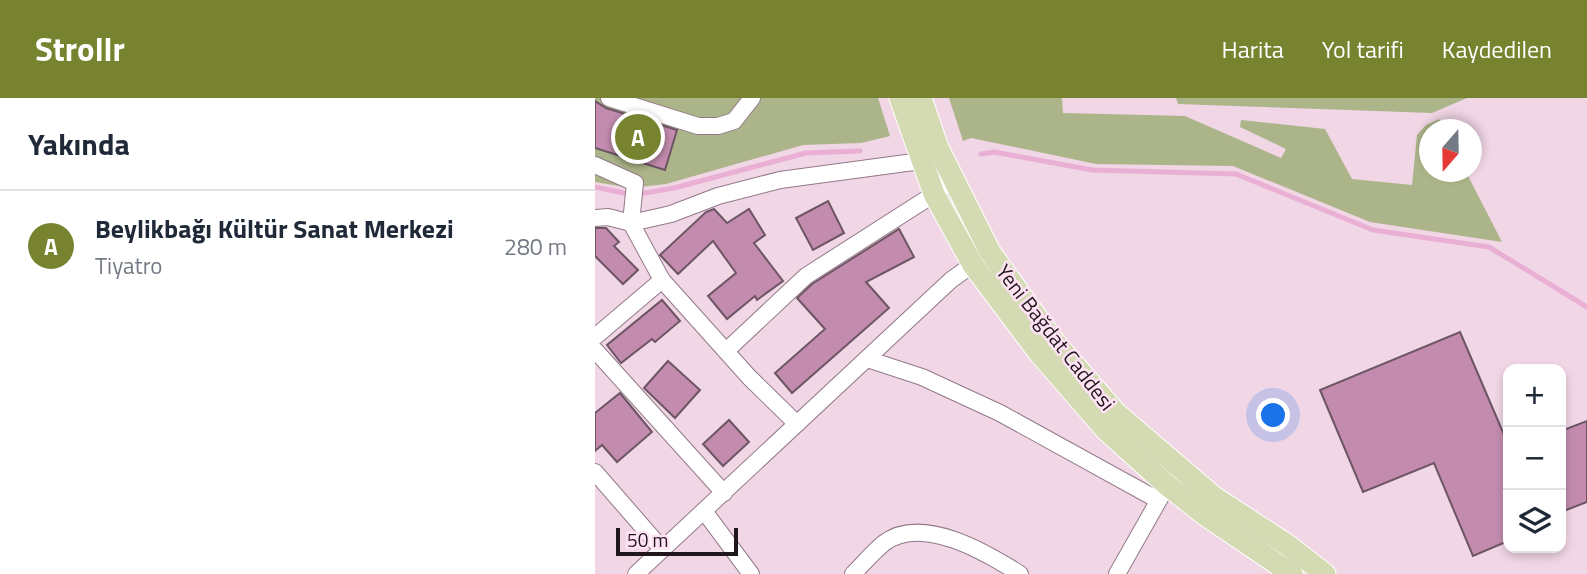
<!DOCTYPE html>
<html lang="tr">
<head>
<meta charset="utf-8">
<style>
	:root { --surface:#fff; --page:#f6f6f7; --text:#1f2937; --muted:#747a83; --line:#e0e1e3; --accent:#788330 }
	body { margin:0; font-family:"Titillium Web",sans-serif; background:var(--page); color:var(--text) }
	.controls { position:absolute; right:21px; bottom:21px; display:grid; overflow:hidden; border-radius:14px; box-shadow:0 4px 10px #0003 }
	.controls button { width:63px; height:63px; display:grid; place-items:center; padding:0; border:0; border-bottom:2px solid var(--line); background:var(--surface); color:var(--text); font:35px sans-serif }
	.compass { position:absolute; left:824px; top:21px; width:63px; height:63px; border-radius:50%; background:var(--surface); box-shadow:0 4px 10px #0003; rotate:200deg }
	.scale { position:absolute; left:21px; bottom:18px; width:122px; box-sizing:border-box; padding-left:7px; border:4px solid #20171d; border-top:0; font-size:19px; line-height:24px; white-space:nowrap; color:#20171d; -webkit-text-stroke:5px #ffe3f4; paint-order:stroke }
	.you { position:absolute; left:679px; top:318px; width:24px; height:24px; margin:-18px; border:5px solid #fff; border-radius:50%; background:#1a73e8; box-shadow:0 0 0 10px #1a73e833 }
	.badge { display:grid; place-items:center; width:46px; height:46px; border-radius:50%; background:var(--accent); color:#fff; font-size:23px; font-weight:700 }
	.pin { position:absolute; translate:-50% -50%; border:4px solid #fff; box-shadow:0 2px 7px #0006 }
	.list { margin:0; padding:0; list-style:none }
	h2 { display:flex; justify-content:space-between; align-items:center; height:91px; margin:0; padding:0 28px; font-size:30px }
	h2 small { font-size:23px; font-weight:400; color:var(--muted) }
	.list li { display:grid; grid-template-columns:46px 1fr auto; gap:21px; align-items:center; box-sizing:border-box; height:112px; padding:0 28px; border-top:2px solid var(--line) }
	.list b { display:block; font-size:26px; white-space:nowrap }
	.list p { margin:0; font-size:23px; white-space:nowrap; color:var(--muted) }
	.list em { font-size:23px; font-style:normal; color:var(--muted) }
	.icon { flex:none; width:38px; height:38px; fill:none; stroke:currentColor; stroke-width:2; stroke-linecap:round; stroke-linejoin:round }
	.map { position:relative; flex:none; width:992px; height:476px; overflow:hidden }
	header { display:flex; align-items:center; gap:42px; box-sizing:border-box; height:98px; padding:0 35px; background:var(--accent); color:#fff }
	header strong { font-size:33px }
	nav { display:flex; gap:38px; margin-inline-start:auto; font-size:24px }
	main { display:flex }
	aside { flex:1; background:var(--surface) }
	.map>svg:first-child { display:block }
	.green { fill:#acb489 }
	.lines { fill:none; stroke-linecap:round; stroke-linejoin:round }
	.stream { stroke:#e9afd4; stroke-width:5 }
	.building { fill:#c38caf; stroke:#6d5564; stroke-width:2 }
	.minor-casing { stroke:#927988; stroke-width:18 }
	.major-casing { stroke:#fff; stroke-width:23 }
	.minor { stroke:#fff; stroke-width:16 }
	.major { stroke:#d4dbb2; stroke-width:21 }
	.labels { text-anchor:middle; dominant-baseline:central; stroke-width:5; stroke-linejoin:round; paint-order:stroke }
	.street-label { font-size:21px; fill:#20171d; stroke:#ffe3f4 }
</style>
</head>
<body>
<header>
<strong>Strollr</strong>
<nav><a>Harita</a><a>Yol tarifi</a><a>Kaydedilen</a></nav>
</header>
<main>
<aside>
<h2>Yakında<small></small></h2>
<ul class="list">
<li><span class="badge">A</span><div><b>Beylikbağı Kültür Sanat Merkezi</b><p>Tiyatro</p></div><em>280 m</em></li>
</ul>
</aside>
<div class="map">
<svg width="992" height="476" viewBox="0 0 992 476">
	<rect width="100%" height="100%" fill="#f1d6e6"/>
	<!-- green -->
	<g class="green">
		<polygon points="0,0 283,0 295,38 266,45 208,47 71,86 36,90 0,84"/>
		<polygon points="354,0 467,0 468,15 590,18 686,60 691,51 645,29 646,22 730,31 757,81 817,87 822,37 831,27 844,21 850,31 834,32 834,74 871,74 907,144 775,124 638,68 501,66 376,40 368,43"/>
		<polygon points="581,0 872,0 837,15 583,6"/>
	</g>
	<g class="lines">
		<!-- stream -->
		<g class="stream">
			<polyline points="386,56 399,54 497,72 641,76 778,132 894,149 992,209"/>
			<polyline points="0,89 38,97 79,90 211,55 265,53"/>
		</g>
	</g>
	<!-- building -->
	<g class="building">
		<polygon points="0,3 11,10 82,32 70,72 0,50"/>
		<polygon points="233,103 249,135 218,152 201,120"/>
		<polygon points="119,111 132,125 154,111 170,137 159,145 188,183 162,202 160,198 132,221 113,198 141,175 118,143 83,176 65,157 111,114"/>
		<polygon points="0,130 11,130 24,144 19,148 43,172 28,186 0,158"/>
		<polygon points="304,131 319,159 271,184 294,210 197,295 180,275 230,231 202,200 217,186"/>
		<polygon points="67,202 85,223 60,244 57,241 26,265 12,247"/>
		<polygon points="865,234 913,346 913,443 878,458 839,365 768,394 725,292"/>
		<polygon points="73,263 105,292 80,320 49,290"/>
		<polygon points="25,295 57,334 22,364 7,347 0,353 0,315"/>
		<polygon points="134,322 154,344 128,368 108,346"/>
		<polygon points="992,323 992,404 966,414 966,333"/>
	</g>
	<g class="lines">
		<!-- minor casing -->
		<g class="minor-casing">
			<g id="minor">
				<polyline points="14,0 103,28 123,28 139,23 157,0"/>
				<polyline points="0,67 40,85 36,125 67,182 154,279 202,326"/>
				<polyline points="0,120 13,119 36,125 76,116 123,98 185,82 326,63"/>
				<polyline points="0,239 67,182"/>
				<polyline points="0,252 129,395"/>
				<polyline points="131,253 211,178 358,84"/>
				<polyline points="272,261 327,279 405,315 563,402"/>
				<polyline points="0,374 67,451"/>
				<polyline points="109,413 156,476"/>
				<polyline points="41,476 356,182 395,154"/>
				<path d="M258 476C268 466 278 454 289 445 327 416 392 455 425 476"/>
				<polyline points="522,476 569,393"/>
			</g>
		</g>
		<!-- major casing -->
		<g class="major-casing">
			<g id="major">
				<polyline points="305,0 339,96 378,167 444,255 512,333 573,388 610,417 697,476"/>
				<polyline points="326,0 343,50 395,154 458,242 521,315 619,399 694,448 730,476"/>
			</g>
		</g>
		<!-- minor -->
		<use href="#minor" class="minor"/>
		<!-- major -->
		<use href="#major" class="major"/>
	</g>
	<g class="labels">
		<!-- street labels -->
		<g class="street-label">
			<text transform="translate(461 239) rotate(52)">Yeni Bağdat Caddesi</text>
		</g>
	</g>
</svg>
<div class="controls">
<button>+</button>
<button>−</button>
<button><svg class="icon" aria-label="layers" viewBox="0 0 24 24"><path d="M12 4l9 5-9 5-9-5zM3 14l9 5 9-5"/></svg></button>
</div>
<svg class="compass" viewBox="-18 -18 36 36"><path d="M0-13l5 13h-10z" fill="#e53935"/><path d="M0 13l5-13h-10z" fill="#747a83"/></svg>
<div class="scale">50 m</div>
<div class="you"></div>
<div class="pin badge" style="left:43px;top:39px">A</div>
</div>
</main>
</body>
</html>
